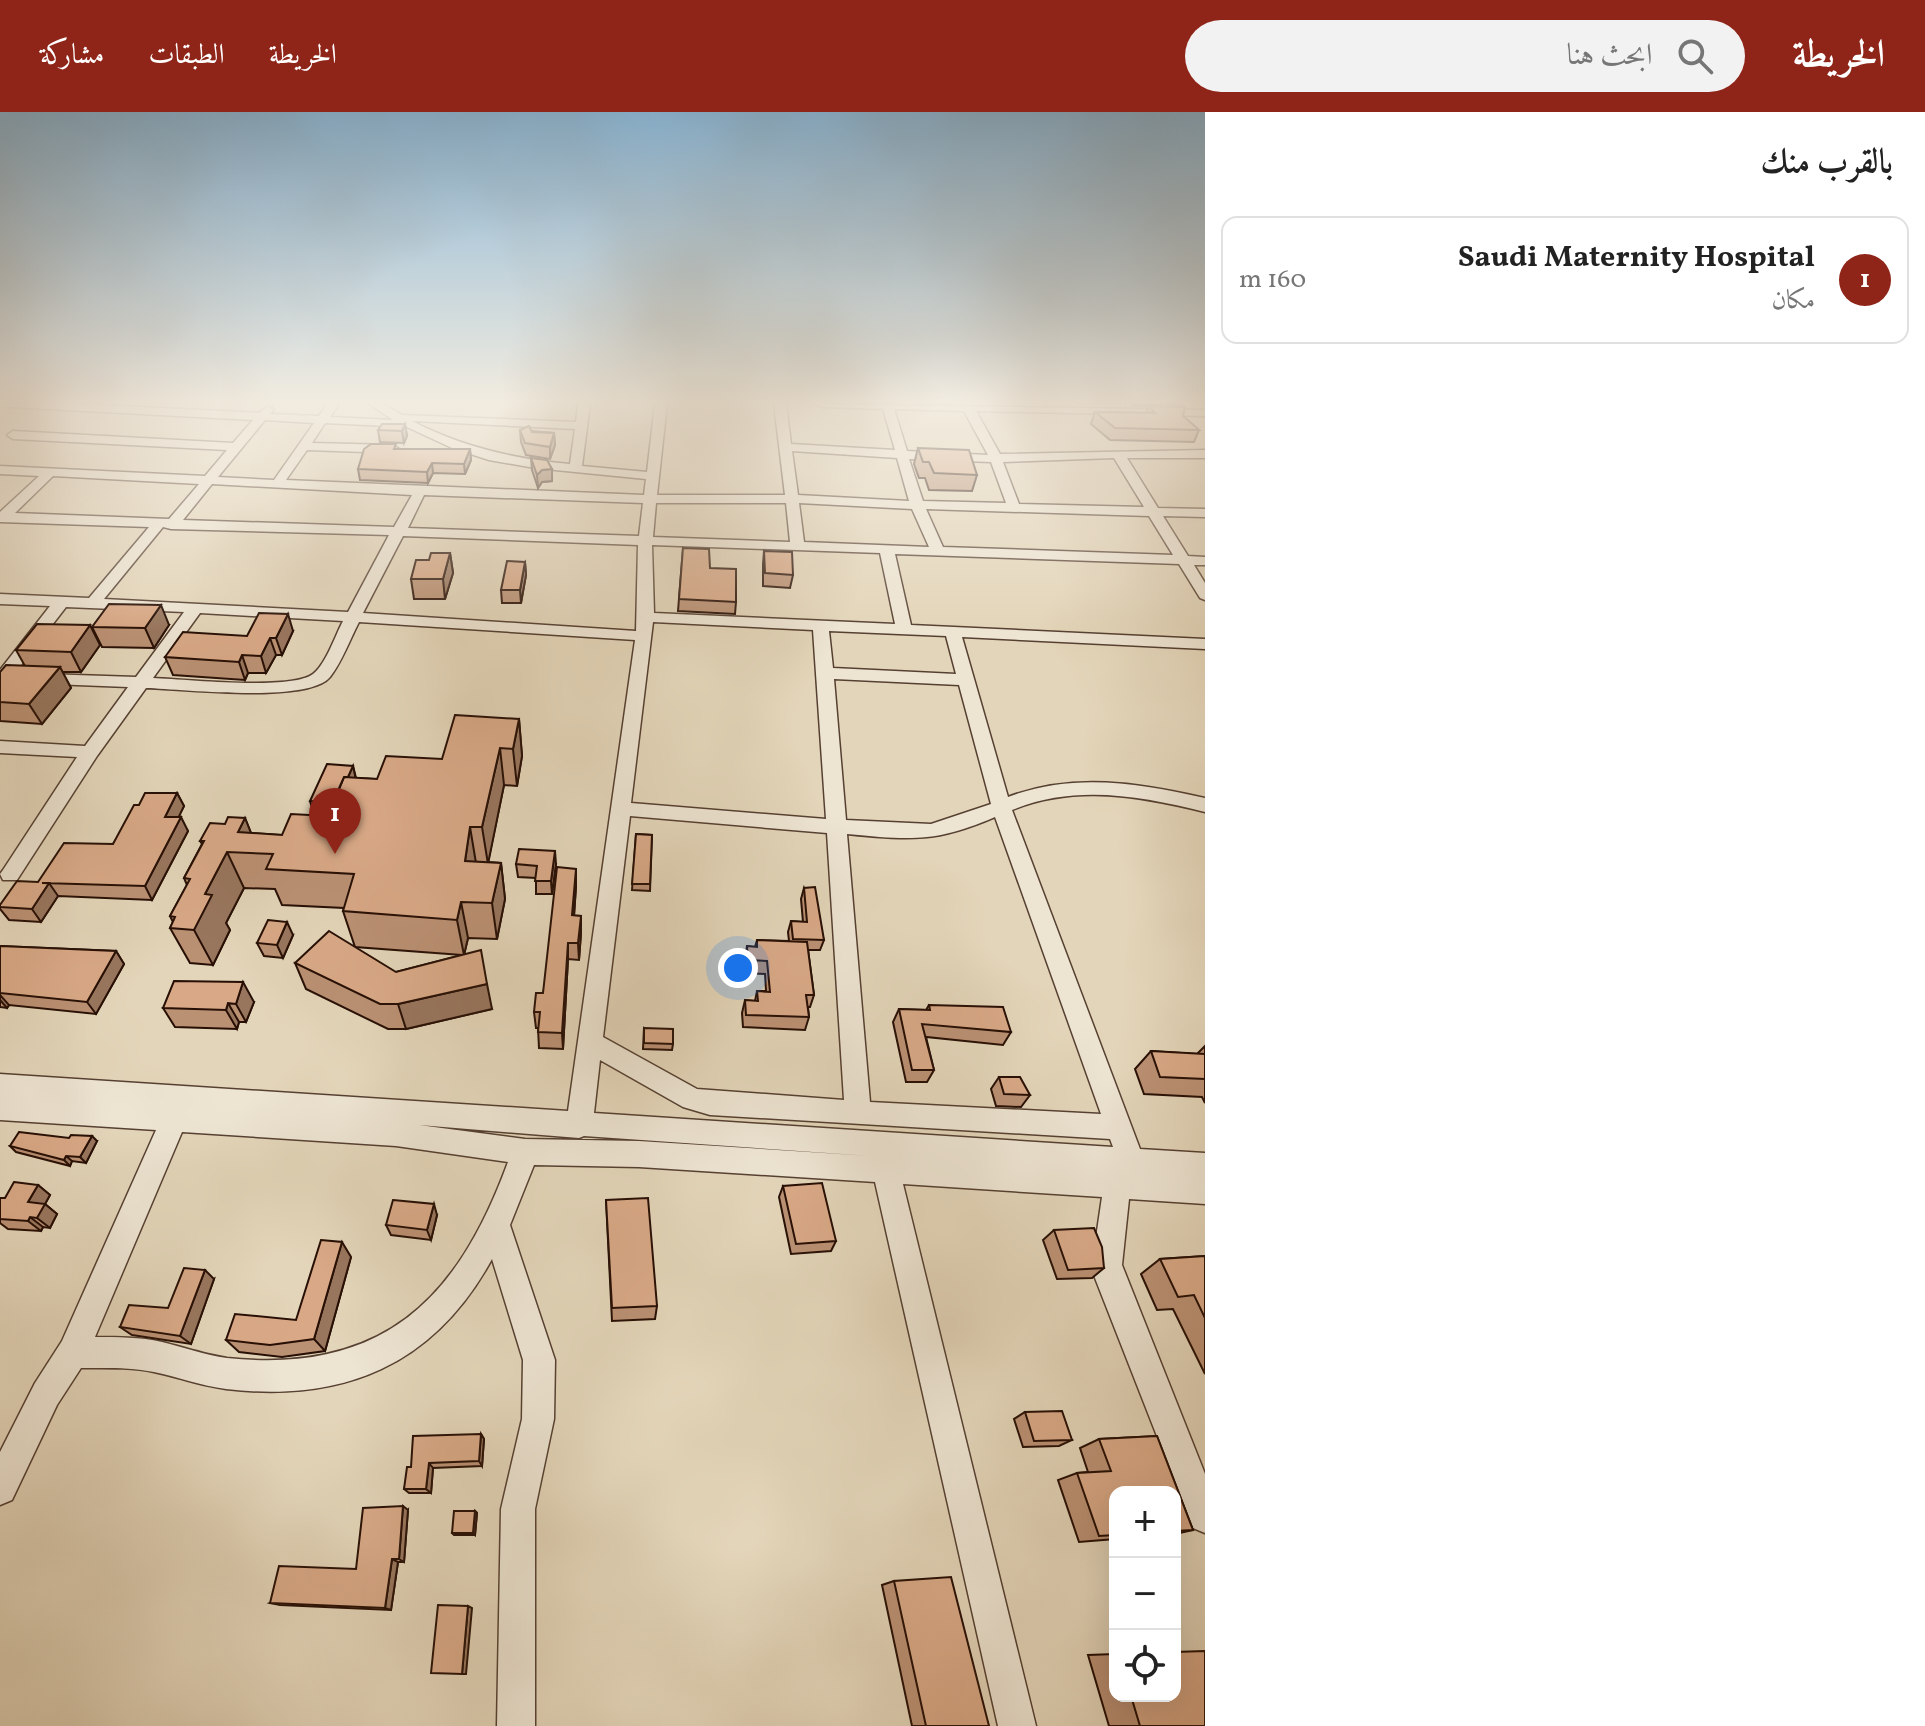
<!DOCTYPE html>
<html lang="ar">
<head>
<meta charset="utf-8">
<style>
	:root { --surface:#fff; --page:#f2f2f2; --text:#222; --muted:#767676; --line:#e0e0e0; --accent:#8f2418 }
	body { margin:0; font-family:Vollkorn,Amiri,serif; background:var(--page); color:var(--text); direction:rtl }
	.controls { position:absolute; right:24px; bottom:24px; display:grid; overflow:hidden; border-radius:16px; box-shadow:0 8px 32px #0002 }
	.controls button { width:72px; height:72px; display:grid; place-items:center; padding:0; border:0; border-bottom:2px solid var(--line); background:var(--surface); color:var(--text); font:40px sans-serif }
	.you { position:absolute; left:738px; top:856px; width:28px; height:28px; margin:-20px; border:6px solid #fff; border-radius:50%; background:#1a73e8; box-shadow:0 0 0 12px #1a73e833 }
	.badge { display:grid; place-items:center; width:52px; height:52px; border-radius:50%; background:var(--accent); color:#fff; font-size:26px; font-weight:700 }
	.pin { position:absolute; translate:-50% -66px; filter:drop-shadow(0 2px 4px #0008) }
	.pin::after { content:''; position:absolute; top:42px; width:28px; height:24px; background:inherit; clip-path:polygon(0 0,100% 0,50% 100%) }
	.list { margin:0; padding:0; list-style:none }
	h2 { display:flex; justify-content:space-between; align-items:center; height:104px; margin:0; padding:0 32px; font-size:34px }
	h2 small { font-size:26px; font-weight:400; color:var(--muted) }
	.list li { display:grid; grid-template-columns:52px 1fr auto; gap:24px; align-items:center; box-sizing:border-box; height:128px; margin:0 16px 16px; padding:0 16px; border:2px solid var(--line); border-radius:16px }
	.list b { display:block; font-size:30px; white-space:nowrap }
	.list p { margin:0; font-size:26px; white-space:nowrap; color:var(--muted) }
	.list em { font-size:26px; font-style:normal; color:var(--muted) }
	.icon { flex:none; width:44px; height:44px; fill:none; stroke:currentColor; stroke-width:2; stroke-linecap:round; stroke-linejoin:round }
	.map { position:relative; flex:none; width:1205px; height:1614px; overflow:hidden; direction:ltr }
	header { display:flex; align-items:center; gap:48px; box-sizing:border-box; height:112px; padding:0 40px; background:var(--accent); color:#fff }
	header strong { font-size:38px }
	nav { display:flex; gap:44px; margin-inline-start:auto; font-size:28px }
	.search { width:560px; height:72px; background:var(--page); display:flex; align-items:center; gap:20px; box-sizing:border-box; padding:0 28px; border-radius:44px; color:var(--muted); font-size:30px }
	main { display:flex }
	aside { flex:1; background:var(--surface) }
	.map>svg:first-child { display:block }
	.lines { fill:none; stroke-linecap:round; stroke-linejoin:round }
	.minor-casing { stroke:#564032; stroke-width:3 }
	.minor { fill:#ede4d2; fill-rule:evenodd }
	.wall { fill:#bb9174; stroke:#270f05; stroke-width:2 }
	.shaded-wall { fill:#98765e; stroke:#270f05; stroke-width:2 }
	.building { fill:#d9a987; stroke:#270f05; stroke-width:2 }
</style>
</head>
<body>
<header>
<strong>الخريطة</strong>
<div class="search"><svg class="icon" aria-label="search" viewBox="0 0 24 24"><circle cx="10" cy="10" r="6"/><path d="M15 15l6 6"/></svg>ابحث هنا</div>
<nav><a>الخريطة</a><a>الطبقات</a><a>مشاركة</a></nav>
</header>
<main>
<aside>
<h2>بالقرب منك<small></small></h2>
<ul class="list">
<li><span class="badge">1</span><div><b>Saudi Maternity Hospital</b><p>مكان</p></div><em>160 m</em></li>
</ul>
</aside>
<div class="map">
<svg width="1205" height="1614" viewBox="0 0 1205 1614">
	<rect width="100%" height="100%" fill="#e3d5b9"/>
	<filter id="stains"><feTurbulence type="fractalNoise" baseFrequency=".0025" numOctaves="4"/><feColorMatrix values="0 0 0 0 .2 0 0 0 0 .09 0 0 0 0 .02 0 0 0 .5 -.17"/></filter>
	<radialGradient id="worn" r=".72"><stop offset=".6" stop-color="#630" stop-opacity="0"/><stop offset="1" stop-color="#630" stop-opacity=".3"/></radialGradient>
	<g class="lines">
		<!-- minor casing -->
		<g class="minor-casing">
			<path id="minor" d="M4 292H81L259 301 268 294 274 297 270 302 319 304 327 292H339L330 305 393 308 369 292H383L402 303 576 310 578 292H590L582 354 647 360 655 292H667L657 383H785L774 292H786L791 332 895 338 883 297 821 295 815 292 1205 298V304L976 299 1000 342 1205 338V346H1127L1158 396 1205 397V405L1163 404 1188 444 1205 445V453H1194L1205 471V488L1200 486 1179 452 895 442 911 513 1205 527V537L962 525 1008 685C1073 660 1139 671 1205 686V700C1140 684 1076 672 1012 698L1140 1037 1205 1041V1092L1129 1087 1122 1153 1205 1362V1421L1193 1416 1095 1166 1092 1153 1102 1085 903 1072 1036 1614H998L875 1070 639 1055 534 1053 510 1113 555 1248 554 1307 535 1397V1614H497L501 1397 522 1307 523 1248 492 1147C434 1253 344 1291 226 1277 201 1274 178 1265 154 1260 130 1255 105 1256 81 1256L57 1293 12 1388 0 1393V1340L35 1271 62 1229 156 1018 0 1008V984L12 985 0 984V962L568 999 635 528 359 510C350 527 342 550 330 565 308 592 181 577 146 576L97 644 17 768H3L0 762 3 758 77 645 0 641V629L85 634 128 575 0 570V558L50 494 0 492V482L89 486 149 415 0 410V400L39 364 0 362V354L205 364 227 338 13 327 7 323 13 319 233 331 253 308 10 295ZM894 297 964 299 988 343 907 339ZM265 308 314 311 274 368 218 365ZM412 309 575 317 570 352C514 347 462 335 412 309ZM325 311 407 315 452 336 489 348 535 356 646 367 644 383 286 368 307 338 393 341 399 337 393 333 312 331ZM792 339 897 346 909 389 798 383ZM1114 346 1144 395 1019 392 1003 350ZM909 347 991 350 1006 391 923 389ZM53 364 199 372 169 407 15 401ZM212 372 412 383 394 415 183 408ZM424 383 643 391 639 424 408 416ZM656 391H786L790 430 653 425ZM799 391 912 397 929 435 804 430ZM926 397 1149 404 1173 443 943 435ZM163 415 171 417 389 423 348 500 104 487ZM403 424 638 433 636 519 363 501ZM652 433 880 441 895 512 654 501ZM66 495 184 500 136 565 15 561ZM200 501 343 509C335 524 326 552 313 562 290 579 185 567 153 566ZM653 510 813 518 826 707 631 691ZM829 519 946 524 956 562 833 556ZM834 567 959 573 991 692 931 712 846 708ZM630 704 827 721 844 988 697 977 603 925ZM995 705 1101 1002 870 990 847 722C911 728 935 731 995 705ZM600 948 683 995 710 1003 1110 1027 1113 1035 594 1001ZM419 1013 579 1026 584 1024 871 1044 639 1029 525 1027ZM182 1020 396 1034 508 1050C457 1190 381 1262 227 1246 205 1243 183 1235 162 1230 140 1225 118 1225 95 1225Z"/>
		</g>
		<!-- minor -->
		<use href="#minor" class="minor"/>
	</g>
	<!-- wall -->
	<g class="wall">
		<polygon points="1133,292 1181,292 1180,295 1183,304 1199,318 1194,330 1110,328 1091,312 1095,300 1146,301 1149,294 1135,294"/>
		<polygon points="405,312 407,324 404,331 380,330 378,318"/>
		<polygon points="520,318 554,321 555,333 550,347 526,343 521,330"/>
		<polygon points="918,336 977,363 972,379 929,378 925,366 919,366 914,352"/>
		<polygon points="396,337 470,337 471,348 465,362 433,361 428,371 360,368 358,357"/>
		<polygon points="531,346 552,357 552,369 542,370 538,376 532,358"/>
		<polygon points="683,436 710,456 736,490 735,502 678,499"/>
		<polygon points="764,439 793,463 790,476 763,474 763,452"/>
		<polygon points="450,441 453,461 445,487 414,487 411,467 429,448"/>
		<polygon points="525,450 526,463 521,491 502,491 501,478"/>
		<polygon points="169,513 154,536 102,535 92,515"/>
		<polygon points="293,519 282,543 276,543 266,561 248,561 245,568 173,563 165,545 247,524"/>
		<polygon points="100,533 81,560 62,560 71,576 42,612 0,609 0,560 25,554 16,538"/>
		<polygon points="519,607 522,644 517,674 504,673 488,750 501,751 505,787 497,827 468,826 464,843 492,897 406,917 388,917 306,877 295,851 396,860 462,843 355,835 343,799 344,796 282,793 275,777 244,776 226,811 230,818 213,853 190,851 170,816 173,810 170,804 187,773 184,766 202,732 200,729 225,712 245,706 251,721 282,723 328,704 314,702 310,689 353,654 356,666 377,667 442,647"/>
		<polygon points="177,681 184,694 178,705 188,719 152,788 58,784 41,810 9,808 0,797 0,793 38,770 113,732 139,693"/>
		<polygon points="636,722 652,723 650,779 632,778"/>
		<polygon points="516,752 556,752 552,782 536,782 536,766 518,765"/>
		<polygon points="576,757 576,774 574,803 581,821 579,848 568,847 563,937 539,936 538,916 536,916 534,900 543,881"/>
		<polygon points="804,776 824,828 820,838 808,838 814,883 810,895 808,895 809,905 805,918 743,915 742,901 745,888 755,889 757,879 766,879 765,862 746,861 745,847 747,834 755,835 757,828 789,829 788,820 791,809 803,810 801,787"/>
		<polygon points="293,823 283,846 264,844 257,831"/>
		<polygon points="0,834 116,839 124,852 96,902 9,893 7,896 0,895"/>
		<polygon points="254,890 246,910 239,910 237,917 175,915 163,896"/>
		<polygon points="929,893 1011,920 1003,933 926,925 934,958 927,970 906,970 893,910 899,897 926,898"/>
		<polygon points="644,916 673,932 672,938 643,937"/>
		<polygon points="1205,934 1205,991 1202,985 1144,982 1135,957 1151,939 1197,942"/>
		<polygon points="999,965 1030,983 1021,995 996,994 991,977"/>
		<polygon points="97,1029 86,1051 72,1049 70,1054 16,1040 10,1034"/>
		<polygon points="38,1073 50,1083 45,1092 57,1102 50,1116 43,1115 41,1119 8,1117 0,1111 0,1086 5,1086"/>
		<polygon points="783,1074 836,1129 831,1139 791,1142 779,1085"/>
		<polygon points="606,1088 657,1194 655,1207 612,1209"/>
		<polygon points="437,1103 431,1128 391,1123 386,1113"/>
		<polygon points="1054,1118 1104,1156 1092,1166 1057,1167 1043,1128"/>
		<polygon points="1205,1144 1205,1262 1173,1197 1157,1198 1141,1162 1160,1147"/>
		<polygon points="351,1145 325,1239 282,1245 239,1240 226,1228 296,1208"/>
		<polygon points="214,1167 191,1232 132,1223 120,1215 168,1196"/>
		<polygon points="1025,1300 1072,1328 1059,1334 1023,1335 1014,1307"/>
		<polygon points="481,1322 484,1327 482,1354 433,1356 431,1381 409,1381 404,1377 411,1355"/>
		<polygon points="1157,1324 1193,1418 1175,1422 1175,1380 1115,1380 1115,1427 1079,1430 1058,1368 1077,1361 1088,1360 1080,1336 1099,1327"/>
		<polygon points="408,1398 404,1450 398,1450 391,1498 280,1493 270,1491 356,1457"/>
		<polygon points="475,1399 477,1401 475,1423 454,1423 452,1421"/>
		<polygon points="894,1469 989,1614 912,1614 882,1473"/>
		<polygon points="1115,1542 1115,1584 1175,1584 1205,1614 1109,1614 1088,1543"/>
	</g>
	<!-- shaded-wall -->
	<g class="shaded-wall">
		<polygon points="405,312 407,324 404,331 402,319"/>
		<polygon points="554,321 555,333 550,347 550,335"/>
		<polygon points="470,337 471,348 465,362 464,352"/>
		<polygon points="432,351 433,361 428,371 427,360"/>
		<polygon points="552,357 552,369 542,370 538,376 537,363 542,358"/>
		<polygon points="450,441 453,461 445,487 443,467"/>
		<polygon points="525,450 526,463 521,491 520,478"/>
		<polygon points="161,493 169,513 154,536 145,516"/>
		<polygon points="288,502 293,519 282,543 276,526"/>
		<polygon points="90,513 100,533 81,560 71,540"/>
		<polygon points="270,526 276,543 266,561 261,544"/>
		<polygon points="242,543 248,561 245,568 239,550"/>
		<polygon points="60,555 71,576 42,612 29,592"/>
		<polygon points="519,607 522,644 517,674 513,637"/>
		<polygon points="500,636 504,673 488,752 482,715"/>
		<polygon points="353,654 356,668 336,691"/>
		<polygon points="177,681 184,694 172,719 165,705"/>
		<polygon points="181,705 188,719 152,788 145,774"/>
		<polygon points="245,706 259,741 238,720"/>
		<polygon points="470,715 476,751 465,749"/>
		<polygon points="555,739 556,752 552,782 551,769"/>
		<polygon points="227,740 244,776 226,811 230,818 213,853 194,818 205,782"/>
		<polygon points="501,751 505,787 497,827 492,791"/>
		<polygon points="576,757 576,774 573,820 572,803"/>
		<polygon points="49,771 58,784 41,810 32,797"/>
		<polygon points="461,790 468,826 464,843 457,808"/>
		<polygon points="581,804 581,821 579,848 578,831"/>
		<polygon points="287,810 293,823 283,846 277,833"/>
		<polygon points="568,831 568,847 563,937 562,921"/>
		<polygon points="116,839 124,852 96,902 87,890"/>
		<polygon points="243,870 254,890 246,910 236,892"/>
		<polygon points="487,872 492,897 406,917 398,892"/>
		<polygon points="0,883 9,893 7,896 0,888"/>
		<polygon points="228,891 239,910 237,917 226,898"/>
		<polygon points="92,1024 97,1029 86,1051 80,1045"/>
		<polygon points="66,1044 72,1049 70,1054 64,1048"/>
		<polygon points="38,1073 50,1083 45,1092 57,1102 50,1116 37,1106 28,1090"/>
		<polygon points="434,1092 437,1103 431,1128 427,1118"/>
		<polygon points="30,1105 43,1115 41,1119 28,1109"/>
		<polygon points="342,1130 351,1145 325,1239 314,1227"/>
		<polygon points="205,1158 214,1167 191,1232 180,1224"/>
		<polygon points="481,1322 484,1327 482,1354 479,1349"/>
		<polygon points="429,1351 433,1356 431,1381 426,1377"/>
		<polygon points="403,1394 408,1398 404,1450 399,1447"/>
		<polygon points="475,1399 477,1401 475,1423 473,1421"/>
		<polygon points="392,1447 398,1450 391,1498 385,1496"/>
		<polygon points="468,1494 472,1496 466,1562 462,1562"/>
	</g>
	<!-- building -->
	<g class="building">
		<polygon points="1149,294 1185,295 1183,304 1199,318 1115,316 1095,300 1155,301"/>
		<polygon points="382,312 405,312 402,319 378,318"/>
		<polygon points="529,314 532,320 554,321 550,335 525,331 520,318"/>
		<polygon points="371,332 396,332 394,337 470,337 464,352 432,351 427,360 358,357 364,337"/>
		<polygon points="918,336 969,338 977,363 934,361 929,350 923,350"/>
		<polygon points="531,346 547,348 552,357 542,358 537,363"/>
		<polygon points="683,436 709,437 710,456 736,457 736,490 679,487"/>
		<polygon points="764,439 792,440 793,463 765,461"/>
		<polygon points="431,441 450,441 443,467 411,467 416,448 429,448"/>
		<polygon points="507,449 525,450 520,478 501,478"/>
		<polygon points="109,492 161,493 145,516 92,515"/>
		<polygon points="259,501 288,502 276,526 270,526 261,544 242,543 239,550 165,545 183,520 247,524"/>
		<polygon points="37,512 90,513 71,540 16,538"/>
		<polygon points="6,553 60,555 29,592 0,590 0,560"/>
		<polygon points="455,603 519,607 513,637 500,636 482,715 470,715 465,749 501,751 492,791 461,790 457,808 343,799 354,762 266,757 273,742 227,740 205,782 212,783 194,818 170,816 175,805 170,804 190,767 184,766 204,729 200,729 210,711 225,712 228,705 245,706 238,720 282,723 291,702 328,704 344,665 377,667 386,644 442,647"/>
		<polygon points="327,652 353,654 348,665 344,665 333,690 310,689"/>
		<polygon points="145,681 177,681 165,705 181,705 145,774 42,771 49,771 32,797 0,795 0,793 17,769 38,770 64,731 113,732 134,693 139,693"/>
		<polygon points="636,722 652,723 650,772 632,772"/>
		<polygon points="519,737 555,739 551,769 535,769 537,754 516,752"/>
		<polygon points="557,755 576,757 572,803 581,804 578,831 568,831 562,921 538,920 540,900 534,900 536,881 543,881"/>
		<polygon points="815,775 824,828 793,827 791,809 807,810 804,776"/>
		<polygon points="268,808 287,810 277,833 257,831"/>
		<polygon points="329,819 396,860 481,838 487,872 398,892 380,892 295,851"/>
		<polygon points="757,828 807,830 814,883 806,883 809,905 746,903 745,888 758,889 757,879 770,880 767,849 748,848 747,834 757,835"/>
		<polygon points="0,834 116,839 87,890 0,881"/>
		<polygon points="174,869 243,870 236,892 228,891 226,898 163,896"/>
		<polygon points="929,893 1003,895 1011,920 922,912 934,958 912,958 899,897 930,898"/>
		<polygon points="644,916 673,917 673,932 644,931"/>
		<polygon points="1151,939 1205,942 1205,967 1160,965"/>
		<polygon points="999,965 1020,965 1030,983 1004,982"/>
		<polygon points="19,1020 69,1026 71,1023 92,1024 80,1045 66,1044 64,1048 10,1034"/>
		<polygon points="14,1070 38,1073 28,1090 45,1092 37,1106 30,1105 28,1109 0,1107 0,1086 5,1086"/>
		<polygon points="822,1071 836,1129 796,1132 783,1074"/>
		<polygon points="648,1086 657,1194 612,1196 606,1088"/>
		<polygon points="393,1088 434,1092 427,1118 386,1113"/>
		<polygon points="1094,1116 1102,1135 1104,1156 1068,1158 1054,1118"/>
		<polygon points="321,1128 342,1130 314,1227 270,1233 226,1228 235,1202 296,1208"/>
		<polygon points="1205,1144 1205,1206 1194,1183 1178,1185 1160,1147"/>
		<polygon points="184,1156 205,1158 180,1224 120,1215 129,1193 168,1196"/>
		<polygon points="1062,1299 1072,1328 1034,1329 1025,1300"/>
		<polygon points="481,1322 479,1349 429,1351 426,1377 404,1377 407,1355 411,1355 413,1324"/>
		<polygon points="1157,1324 1193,1418 1175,1419 1175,1380 1115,1380 1115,1423 1099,1424 1077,1361 1111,1359 1099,1327"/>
		<polygon points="403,1394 399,1447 392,1447 385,1496 270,1491 279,1454 356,1457 363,1396"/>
		<polygon points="454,1399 475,1399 473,1421 452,1421"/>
		<polygon points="951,1465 989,1614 926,1614 894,1469"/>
		<polygon points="438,1493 468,1494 462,1562 431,1561"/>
		<polygon points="1205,1539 1205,1614 1140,1614 1131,1584 1175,1584 1175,1540"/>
	</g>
	<!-- sky -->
	<linearGradient id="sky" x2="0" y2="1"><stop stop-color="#88b5d5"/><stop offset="0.56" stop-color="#f2ece0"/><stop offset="1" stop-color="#f2ece0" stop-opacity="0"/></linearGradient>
	<rect width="1205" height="518" fill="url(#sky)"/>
	<rect width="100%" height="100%" filter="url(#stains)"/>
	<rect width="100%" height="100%" fill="url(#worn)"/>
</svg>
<div class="controls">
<button>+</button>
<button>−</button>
<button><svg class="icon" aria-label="locate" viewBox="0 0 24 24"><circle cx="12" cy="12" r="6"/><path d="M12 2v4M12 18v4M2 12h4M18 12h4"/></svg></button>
</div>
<div class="you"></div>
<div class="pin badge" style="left:335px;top:742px">1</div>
</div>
</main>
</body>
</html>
